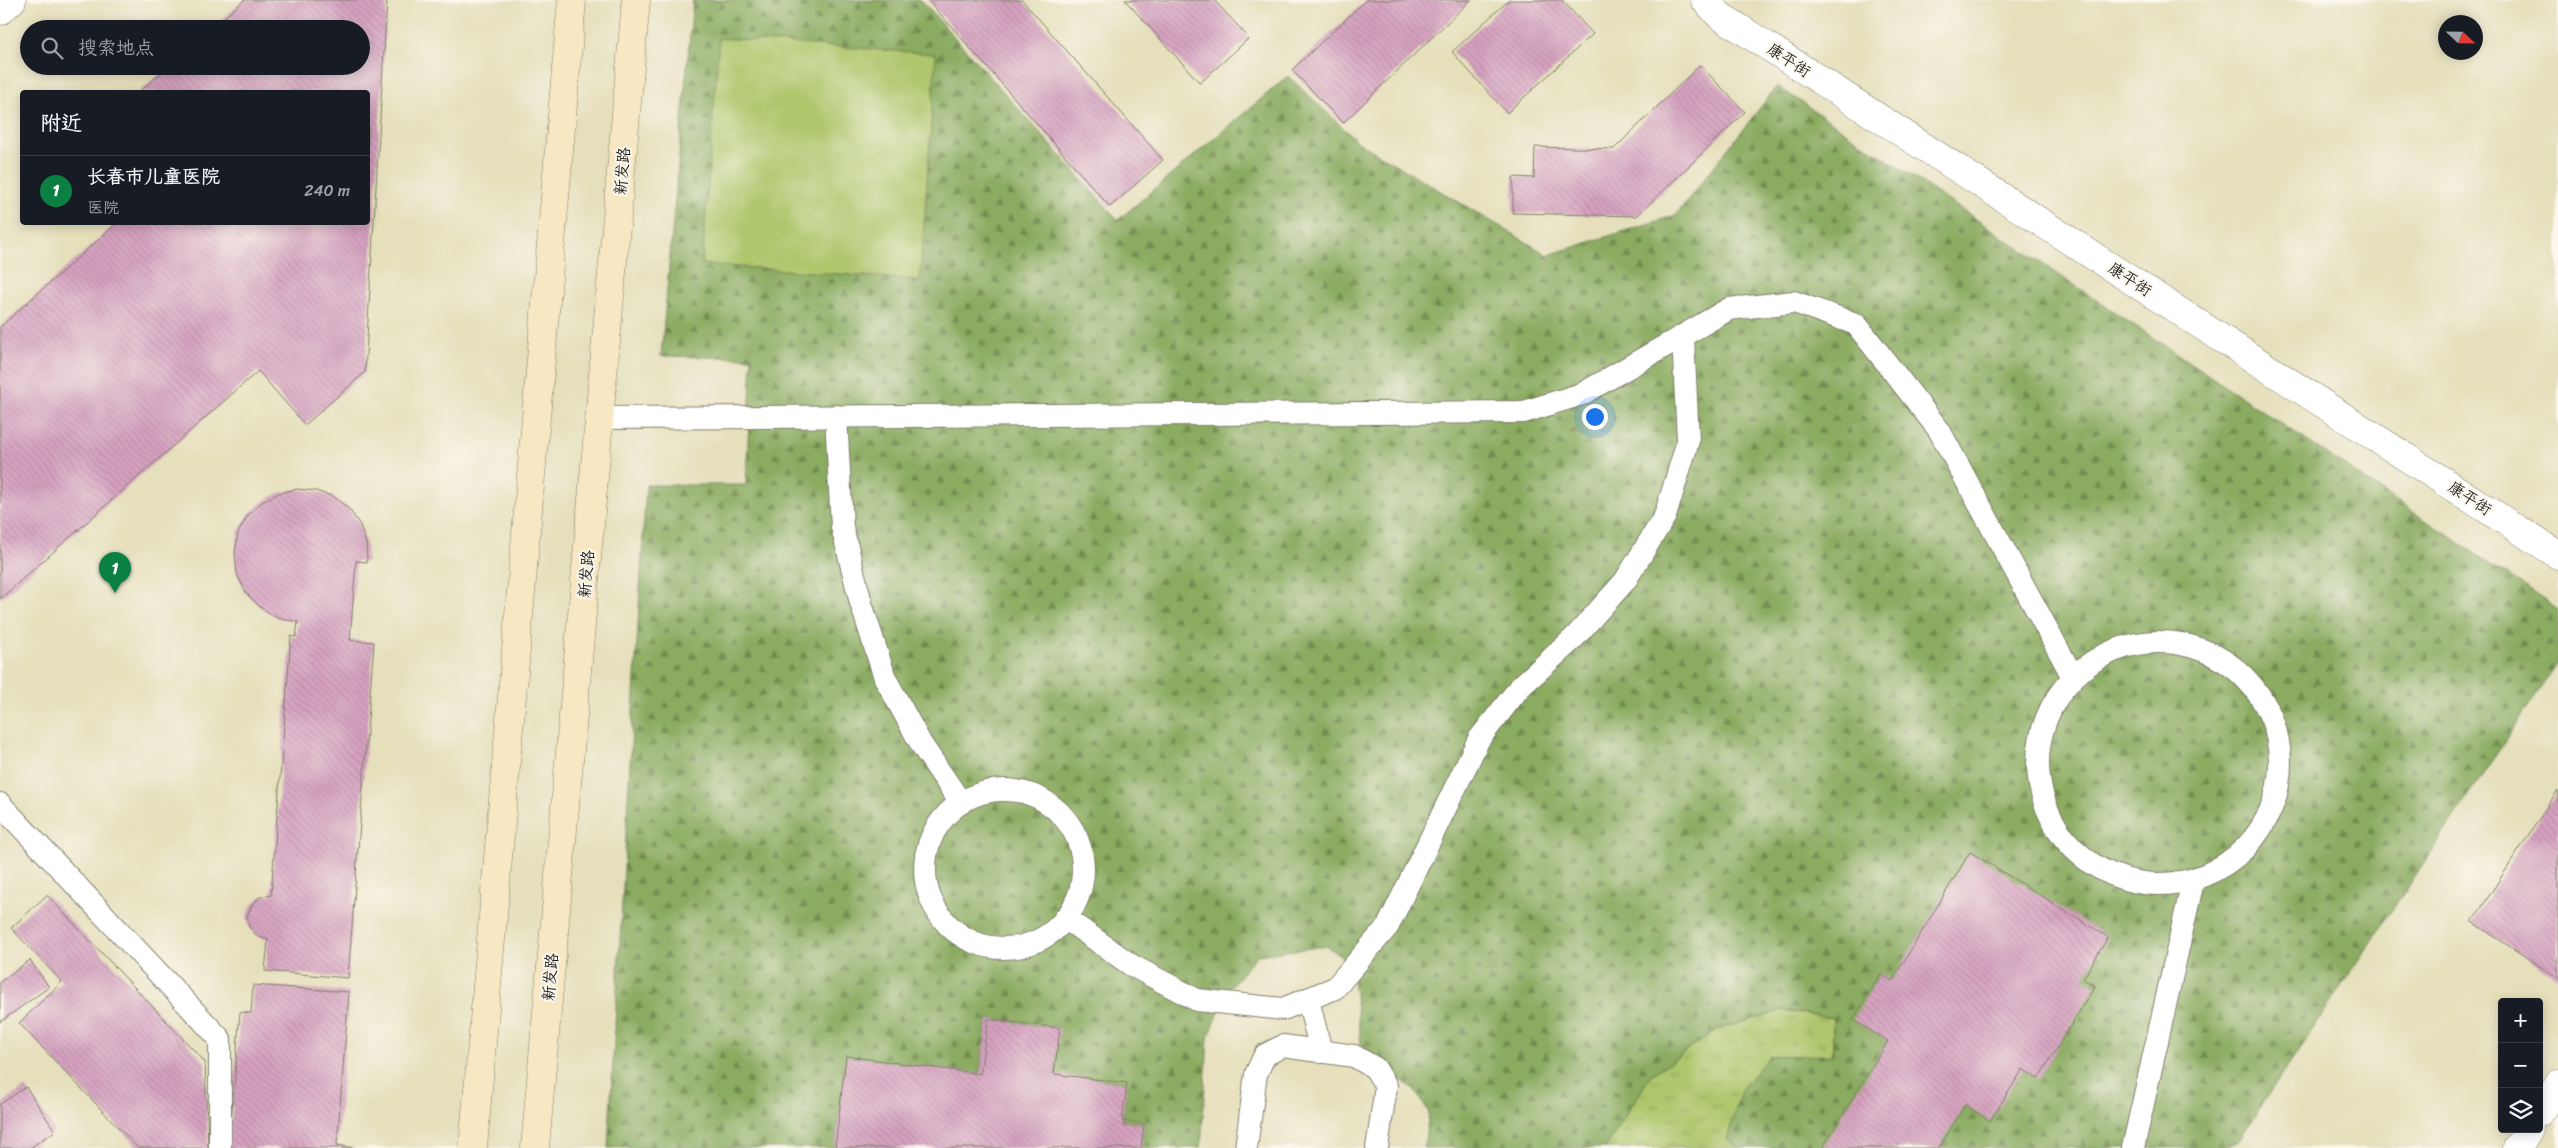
<!DOCTYPE html>
<html lang="zh">
<head>
<meta charset="utf-8">
<style>
	:root { --surface:#171b24; --page:#242831; --text:#f1f3f6; --muted:#9ea1a6; --line:#363941; --accent:#0b8043 }
	body { margin:0; font-family:Sriracha,"LXGW WenKai TC",sans-serif; background:var(--page); color:var(--text) }
	.controls { position:absolute; right:15px; bottom:15px; display:grid; overflow:hidden; border-radius:5px; box-shadow:0 2px 12px #0003 }
	.controls button { width:45px; height:45px; display:grid; place-items:center; padding:0; border:0; border-bottom:1px solid var(--line); background:var(--surface); color:var(--text); font:25px sans-serif }
	.compass { position:absolute; left:2438px; top:15px; width:45px; height:45px; border-radius:50%; background:var(--surface); box-shadow:0 2px 12px #0003; rotate:112deg }
	.you { position:absolute; left:1594px; top:416px; width:18px; height:18px; margin:-12px; border:4px solid #fff; border-radius:50%; background:#1a73e8; box-shadow:0 0 0 8px #1a73e833 }
	.badge { display:grid; place-items:center; width:32px; height:32px; border-radius:50%; background:var(--accent); color:#fff; font-size:16px; font-weight:700 }
	.pin { position:absolute; translate:-50% -41px; filter:drop-shadow(0 1px 2px #0008) }
	.pin::after { content:''; position:absolute; top:26px; width:18px; height:15px; background:inherit; clip-path:polygon(0 0,100% 0,50% 100%) }
	.list { margin:0; padding:0; list-style:none }
	h2 { display:flex; justify-content:space-between; align-items:center; height:65px; margin:0; padding:0 20px; font-size:21px }
	h2 small { font-size:16px; font-weight:400; color:var(--muted) }
	.list li { display:grid; grid-template-columns:32px 1fr auto; gap:15px; align-items:center; box-sizing:border-box; height:70px; padding:0 20px; border-top:1px solid var(--line) }
	.list b { display:block; font-size:19px; white-space:nowrap }
	.list p { margin:0; font-size:16px; white-space:nowrap; color:var(--muted) }
	.list em { font-size:16px; font-style:normal; color:var(--muted) }
	.icon { flex:none; width:28px; height:28px; fill:none; stroke:currentColor; stroke-width:2; stroke-linecap:round; stroke-linejoin:round }
	.map { position:relative; flex:none; width:2558px; height:1148px; overflow:hidden }
	.search { position:absolute; background:var(--surface); box-shadow:0 2px 12px #0003; left:20px; top:20px; width:350px; height:55px; display:flex; align-items:center; gap:12px; box-sizing:border-box; padding:0 18px; border-radius:28px; color:var(--muted); font-size:19px }
	.panel { position:absolute; background:var(--surface); box-shadow:0 2px 12px #0003; left:20px; top:90px; width:350px; height:135px; border-radius:5px }
	.map>svg:first-child { display:block }
	.grass { fill:url(#grass-tufts); stroke:#657144 }
	.forest { fill:url(#forest-firs); stroke:#53643e }
	.pitch { fill:#aec66c; stroke:#657144 }
	.building { fill:url(#building-back-hatch) }
	.lines { fill:none; stroke-linecap:round; stroke-linejoin:round }
	.service-casing { stroke:#807e6c; stroke-width:24 }
	.tertiary-casing { stroke:#807e6c; stroke-width:29 }
	.secondary-casing { stroke:#807e6c; stroke-width:29 }
	.service { stroke:#fff; stroke-width:22 }
	.tertiary { stroke:#fff; stroke-width:28 }
	.secondary { stroke:#f7e8c3; stroke-width:28 }
	.labels { text-anchor:middle; dominant-baseline:central; stroke-width:4; stroke-linejoin:round; paint-order:stroke }
	.street-label { font-size:16px; fill:#1c1c1c; stroke:#fbf7ec }
</style>
</head>
<body>
<div class="map">
<svg width="2558" height="1148" viewBox="0 0 2558 1148">
	<defs>
		<pattern id="grass-tufts" width="24" height="20" patternUnits="userSpaceOnUse" patternTransform="scale(1.25)"><rect width="24" height="20" fill="#aec66c"/><path d="M3 7l-1-3M5 7V3M7 7l1-3M15 17l-1-3M17 17v-4M19 17l1-3" fill="none" stroke="#95aa5d"/></pattern>
		<pattern id="forest-firs" width="22" height="20" patternUnits="userSpaceOnUse" patternTransform="scale(1.25)"><rect width="22" height="20" fill="#8aab60"/><path d="M5 1l3.5 6h-7zM16 11l3.5 6h-7z" fill="#708a4e"/></pattern>
		<pattern id="building-back-hatch" width="6" height="6" patternUnits="userSpaceOnUse" patternTransform="scale(1.25)"><rect width="6" height="6" fill="#d5a1bf"/><path d="M-1 5l2 2M0 0l6 6M5-1l2 2" fill="none" stroke="#b68aa4"/></pattern>
	</defs>
	<rect width="100%" height="100%" fill="#fbf7ec"/>
	<filter id="ink" filterUnits="userSpaceOnUse"><feTurbulence type="fractalNoise" baseFrequency=".02" numOctaves="2"/><feDisplacementMap in="SourceGraphic" scale="10" xChannelSelector="R" yChannelSelector="G"/><feConvolveMatrix kernelMatrix="1 2 1 2 8 2 1 2 1" color-interpolation-filters="sRGB"/></filter>
	<filter id="wash" filterUnits="userSpaceOnUse"><feTurbulence type="fractalNoise" baseFrequency=".0096" numOctaves="4" result="noise"/><feDisplacementMap in="SourceGraphic" scale="20" xChannelSelector="R" yChannelSelector="G"/><feGaussianBlur stdDeviation="1.12" result="paint"/><feColorMatrix in="noise" values="0 0 0 0 0 0 0 0 0 0 0 0 0 0 0 0 0 1.4 0 .05"/><feComposite in="paint" operator="in"/></filter>
	<g filter="url(#wash)">
		<rect width="100%" height="100%" fill="#e5dfbb"/>
		<!-- grass -->
		<polygon class="grass" points="1782,1010 1833,1018 1833,1056 1769,1056 1727,1139 1740,1148 1605,1148 1650,1075 1716,1030"/>
		<!-- forest -->
		<polygon class="forest" points="693,0 921,0 1118,220 1288,76 1358,142 1548,255 1676,215 1777,86 2558,609 2558,662 2237,1142 2221,1148 1740,1148 1727,1140 1741,1090 1769,1056 1833,1055 1833,1018 1782,1010 1716,1030 1651,1075 1605,1148 1424,1148 1429,1112 1414,1089 1381,1066 1361,1044 1351,962 1326,946 1257,955 1228,990 1208,1039 1201,1148 1141,1148 1144,1124 1122,1121 1127,1083 1054,1074 1059,1028 988,1019 980,1074 846,1057 835,1148 608,1148 646,485 746,485 752,358 661,356"/>
		<!-- pitch -->
		<polygon class="pitch" points="719,38 936,54 920,280 702,264"/>
		<g id="blocks">
			<!-- building -->
			<g class="building">
				<polygon points="244,0 387,0 365,372 305,425 258,371 0,599 0,327 118,222 368,222 368,92 139,92 169,66 361,66 361,29 211,29"/>
				<polygon points="928,0 1022,0 1163,160 1110,207"/>
				<polygon points="1125,0 1214,0 1249,38 1200,83"/>
				<polygon points="1366,0 1471,0 1343,123 1292,70"/>
				<polygon points="1509,0 1562,0 1593,34 1507,113 1452,52"/>
				<polygon points="1700,65 1745,112 1637,216 1513,213 1513,177 1534,178 1535,147 1614,149"/>
				<polygon points="297,489 316,491 334,497 349,509 360,525 366,543 367,562 356,561 350,640 374,642 348,978 265,971 268,940 257,936 249,927 247,916 252,905 260,897 271,895 291,636 296,637 298,622 277,618 260,607 246,593 237,574 235,553 238,533 248,515 262,502 279,493"/>
				<polygon points="2558,790 2558,978 2472,922"/>
				<polygon points="1970,852 2108,937 2083,979 2095,986 2038,1079 2023,1069 1990,1121 1965,1105 1939,1148 1822,1148 1888,1041 1853,1020 1880,974 1892,981"/>
				<polygon points="47,895 205,1062 208,1148 138,1148 19,1023 62,982 11,928"/>
				<polygon points="30,960 49,987 0,1022 0,982"/>
				<polygon points="253,985 349,992 337,1145 355,1148 229,1148 240,1012 251,1013"/>
				<polygon points="988,1019 1060,1028 1054,1074 1127,1083 1122,1121 1144,1124 1141,1148 835,1148 846,1056 980,1074"/>
				<polygon points="26,1087 55,1131 30,1148 0,1148 0,1104"/>
			</g>
		</g>
	</g>
	<g filter="url(#ink)">
		<use href="#blocks" fill-opacity="0" stroke="#807e6c" stroke-width="1"/>
		<g class="lines">
			<!-- service casing -->
			<g class="service-casing">
				<g id="service">
					<polyline points="836,416 842,527 861,603 885,678 921,744 961,803"/>
					<polyline points="600,418 1524,412 1582,394 1729,309 1794,302 1856,324 1939,430 2073,677"/>
					<circle cx="2159" cy="763" r="121"/>
					<circle cx="1004" cy="869" r="79"/>
					<polyline points="0,804 220,1039 220,1148"/>
					<polyline points="1065,918 1131,965 1197,1000 1283,1009 1335,988 1388,926 1479,739 1520,687 1573,639 1625,581 1665,516 1688,441 1683,336"/>
					<polyline points="1308,999 1321,1052"/>
					<polyline points="1246,1148 1256,1074 1265,1055 1283,1046 1354,1056 1375,1068 1386,1086 1377,1148"/>
					<polyline points="2133,1148 2193,881"/>
				</g>
			</g>
			<!-- tertiary casing -->
			<g class="tertiary-casing">
				<g id="tertiary">
					<polyline points="1705,0 1719,15 2558,555"/>
					<polyline points="0,11 12,0"/>
					<polyline points="2539,1113 2558,1084"/>
					<polyline points="2517,1148 2529,1129"/>
				</g>
			</g>
			<!-- secondary casing -->
			<g class="secondary-casing">
				<g id="secondary">
					<polyline points="473,1148 572,0"/>
					<polyline points="535,1148 636,0"/>
				</g>
			</g>
			<!-- service -->
			<use href="#service" class="service"/>
			<!-- tertiary -->
			<use href="#tertiary" class="tertiary"/>
			<!-- secondary -->
			<use href="#secondary" class="secondary"/>
		</g>
	</g>
	<g class="labels">
		<!-- street labels -->
		<g class="street-label">
			<text transform="translate(1789 60) rotate(33)">康平街</text>
			<text transform="translate(622 171) rotate(-85)">新发路</text>
			<text transform="translate(2130 279) rotate(33)">康平街</text>
			<text transform="translate(2470 498) rotate(33)">康平街</text>
			<text transform="translate(586 574) rotate(-85)">新发路</text>
			<text transform="translate(550 977) rotate(-85)">新发路</text>
		</g>
	</g>
</svg>
<div class="controls">
<button>+</button>
<button>−</button>
<button><svg class="icon" aria-label="layers" viewBox="0 0 24 24"><path d="M12 4l9 5-9 5-9-5zM3 14l9 5 9-5"/></svg></button>
</div>
<svg class="compass" viewBox="-18 -18 36 36"><path d="M0-13l5 13h-10z" fill="#e53935"/><path d="M0 13l5-13h-10z" fill="#9ea1a6"/></svg>
<div class="you"></div>
<div class="pin badge" style="left:115px;top:593px">1</div>
<div class="search"><svg class="icon" aria-label="search" viewBox="0 0 24 24"><circle cx="10" cy="10" r="6"/><path d="M15 15l6 6"/></svg>搜索地点</div>
<section class="panel">
<h2>附近<small></small></h2>
<ul class="list">
<li><span class="badge">1</span><div><b>长春市儿童医院</b><p>医院</p></div><em>240 m</em></li>
</ul>
</section>
</div>
</body>
</html>
